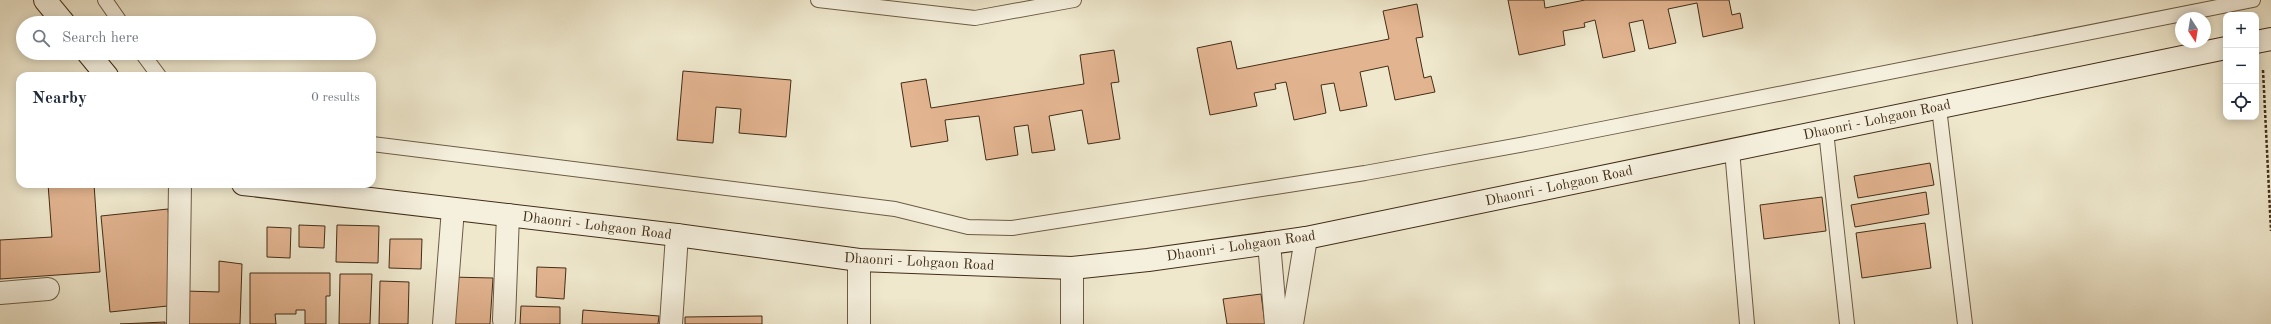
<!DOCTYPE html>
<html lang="en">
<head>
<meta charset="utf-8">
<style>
	:root { --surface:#fff; --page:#f6f6f7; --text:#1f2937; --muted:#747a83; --line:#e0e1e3 }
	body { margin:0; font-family:"Old Standard TT",serif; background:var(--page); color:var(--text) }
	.controls { position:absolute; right:12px; top:12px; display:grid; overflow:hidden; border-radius:8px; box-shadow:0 2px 10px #0003 }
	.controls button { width:36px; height:36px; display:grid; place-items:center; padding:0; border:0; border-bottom:1px solid var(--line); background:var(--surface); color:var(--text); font:20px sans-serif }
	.compass { position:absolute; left:2175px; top:12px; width:36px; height:36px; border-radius:50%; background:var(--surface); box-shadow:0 2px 10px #0003; rotate:168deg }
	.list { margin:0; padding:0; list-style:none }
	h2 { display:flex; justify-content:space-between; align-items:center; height:52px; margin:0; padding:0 16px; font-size:17px }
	h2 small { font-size:13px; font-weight:400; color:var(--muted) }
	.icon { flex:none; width:22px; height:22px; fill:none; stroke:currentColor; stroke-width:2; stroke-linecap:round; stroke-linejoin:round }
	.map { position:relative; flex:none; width:2271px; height:324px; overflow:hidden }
	.search { position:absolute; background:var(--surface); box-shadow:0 2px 10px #0003; left:16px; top:16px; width:360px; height:44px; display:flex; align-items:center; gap:10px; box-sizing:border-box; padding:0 14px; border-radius:22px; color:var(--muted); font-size:15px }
	.panel { position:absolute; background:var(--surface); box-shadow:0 2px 10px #0003; left:16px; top:72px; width:360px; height:116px; border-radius:12px }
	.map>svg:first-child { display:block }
	.building { fill:#e2b490; stroke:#422d17 }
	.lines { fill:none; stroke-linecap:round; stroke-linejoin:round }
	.service-casing { stroke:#6d5c44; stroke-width:16 }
	.minor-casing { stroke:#6d5c44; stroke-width:24 }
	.secondary-casing { stroke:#422d17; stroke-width:24 }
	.path { stroke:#422d17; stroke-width:2.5; stroke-dasharray:3 2; stroke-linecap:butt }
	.service { stroke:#f5f0de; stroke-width:14 }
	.minor { stroke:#f5f0de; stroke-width:22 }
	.secondary { stroke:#f5f0de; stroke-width:22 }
	.labels { text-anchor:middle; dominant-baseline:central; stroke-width:3.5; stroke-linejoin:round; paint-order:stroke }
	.street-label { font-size:14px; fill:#422d17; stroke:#f5f0de }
</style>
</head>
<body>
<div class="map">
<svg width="2271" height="324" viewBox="0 0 2271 324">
	<rect width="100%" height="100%" fill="#efe8cd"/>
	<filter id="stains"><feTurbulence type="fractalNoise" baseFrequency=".005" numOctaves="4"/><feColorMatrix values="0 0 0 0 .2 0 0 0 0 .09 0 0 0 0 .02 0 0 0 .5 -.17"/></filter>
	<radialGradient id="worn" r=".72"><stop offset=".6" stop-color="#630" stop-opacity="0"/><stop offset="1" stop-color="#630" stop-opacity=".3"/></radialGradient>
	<!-- building -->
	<g class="building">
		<polygon points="1508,0 1544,0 1545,8 1585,0 1729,0 1732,15 1740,13 1743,28 1703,37 1697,3 1668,9 1676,43 1649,49 1643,20 1629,23 1635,51 1603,58 1595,20 1584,23 1585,27 1563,31 1565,45 1519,55"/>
		<polygon points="1417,4 1423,37 1416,38 1424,78 1431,76 1435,92 1395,100 1388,66 1360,72 1367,106 1340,111 1334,83 1321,85 1326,113 1294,120 1286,82 1275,84 1276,89 1254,93 1257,106 1210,115 1197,48 1231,41 1237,69 1389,39 1383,11"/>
		<polygon points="1114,50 1119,82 1111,83 1120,139 1088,144 1082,110 1049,116 1055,150 1032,153 1028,125 1014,127 1018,155 986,160 979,116 945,120 948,141 911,147 901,83 926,79 931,108 1084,84 1080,55"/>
		<polygon points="683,71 791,80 786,137 739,133 741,109 716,107 713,143 677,140"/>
		<polygon points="1930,163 1934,185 1858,198 1854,176"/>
		<polygon points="48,184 94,184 100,272 0,279 0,240 52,237"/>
		<polygon points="1926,192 1929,214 1855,227 1851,205"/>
		<polygon points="1822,197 1826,231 1764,239 1760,205"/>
		<polygon points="168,209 177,305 110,312 101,216"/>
		<polygon points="1925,223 1931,268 1862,278 1856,233"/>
		<polygon points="299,225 325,226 324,248 299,247"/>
		<polygon points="337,225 379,226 378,263 336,262"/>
		<polygon points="267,227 291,228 290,258 267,257"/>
		<polygon points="390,239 422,239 421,269 389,268"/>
		<polygon points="219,261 242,264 240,324 187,324 185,291 219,292"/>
		<polygon points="537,267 566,268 564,299 536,297"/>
		<polygon points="250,273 330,273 330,296 326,296 326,324 305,324 305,310 296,310 296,314 275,314 276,324 250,324"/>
		<polygon points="340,274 372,274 370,324 339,324"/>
		<polygon points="450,277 493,278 490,324 448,324"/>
		<polygon points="380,281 409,282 408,324 379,324"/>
		<polygon points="1261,294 1265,324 1227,324 1223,299"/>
		<polygon points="521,306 560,307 560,324 520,324"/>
		<polygon points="583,310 659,316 658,324 582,324"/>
		<polygon points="762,316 762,324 685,324 685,317"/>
		<polygon points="165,322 165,324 120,324"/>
	</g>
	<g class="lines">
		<!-- service casing -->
		<g class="service-casing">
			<g id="service">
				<polyline points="105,0 121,23"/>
				<polyline points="818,0 975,18 1074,0"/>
				<polyline points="142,53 159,76"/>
				<polyline points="1939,108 1965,324"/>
				<polyline points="1826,131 1847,324"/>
				<polyline points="372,144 895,209 968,227 1012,228 1365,173 1536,142 2253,0"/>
				<polyline points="1732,150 1747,324"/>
			</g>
		</g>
		<!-- minor casing -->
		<g class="minor-casing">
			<g id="minor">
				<polyline points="1269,243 1276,324"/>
				<polyline points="1072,268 1072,324"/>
				<polyline points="0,293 48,289"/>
				<polyline points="504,320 508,215"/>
				<polyline points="178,324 180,184"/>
				<polyline points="444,324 453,209"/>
				<polyline points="671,324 677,235"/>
				<polyline points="859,324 859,260"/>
				<polyline points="1292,324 1306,238"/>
			</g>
		</g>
		<!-- secondary casing -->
		<g class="secondary-casing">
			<g id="secondary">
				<polyline points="45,0 64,23"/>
				<polyline points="2256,42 2271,39"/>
				<polyline points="88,53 107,76"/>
				<polyline points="243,184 677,235 859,260 1072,268 1148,260 1306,238 2226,48"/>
			</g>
		</g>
		<!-- path -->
		<polyline class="path" points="2263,70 2271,231"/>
		<!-- service -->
		<use href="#service" class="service"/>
		<!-- minor -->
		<use href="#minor" class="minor"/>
		<!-- secondary -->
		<use href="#secondary" class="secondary"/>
	</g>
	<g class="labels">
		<!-- street labels -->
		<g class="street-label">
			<text transform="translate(1877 120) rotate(-12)">Dhaonri - Lohgaon Road</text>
			<text transform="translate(1559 186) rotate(-12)">Dhaonri - Lohgaon Road</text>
			<text transform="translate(597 226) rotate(7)">Dhaonri - Lohgaon Road</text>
			<text transform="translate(1241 246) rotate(-8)">Dhaonri - Lohgaon Road</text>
			<text transform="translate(919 262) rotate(3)">Dhaonri - Lohgaon Road</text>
		</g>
	</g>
	<rect width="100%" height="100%" filter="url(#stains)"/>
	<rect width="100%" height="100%" fill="url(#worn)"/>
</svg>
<div class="controls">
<button>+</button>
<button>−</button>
<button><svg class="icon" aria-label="locate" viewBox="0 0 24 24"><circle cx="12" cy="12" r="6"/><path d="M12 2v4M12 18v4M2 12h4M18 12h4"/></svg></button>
</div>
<svg class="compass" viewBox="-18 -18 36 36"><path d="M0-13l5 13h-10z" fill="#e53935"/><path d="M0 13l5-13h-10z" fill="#747a83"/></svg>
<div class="search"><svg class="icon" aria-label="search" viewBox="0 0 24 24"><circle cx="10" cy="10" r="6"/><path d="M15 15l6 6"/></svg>Search here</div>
<section class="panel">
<h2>Nearby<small>0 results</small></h2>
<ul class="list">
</ul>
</section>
</div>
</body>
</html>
